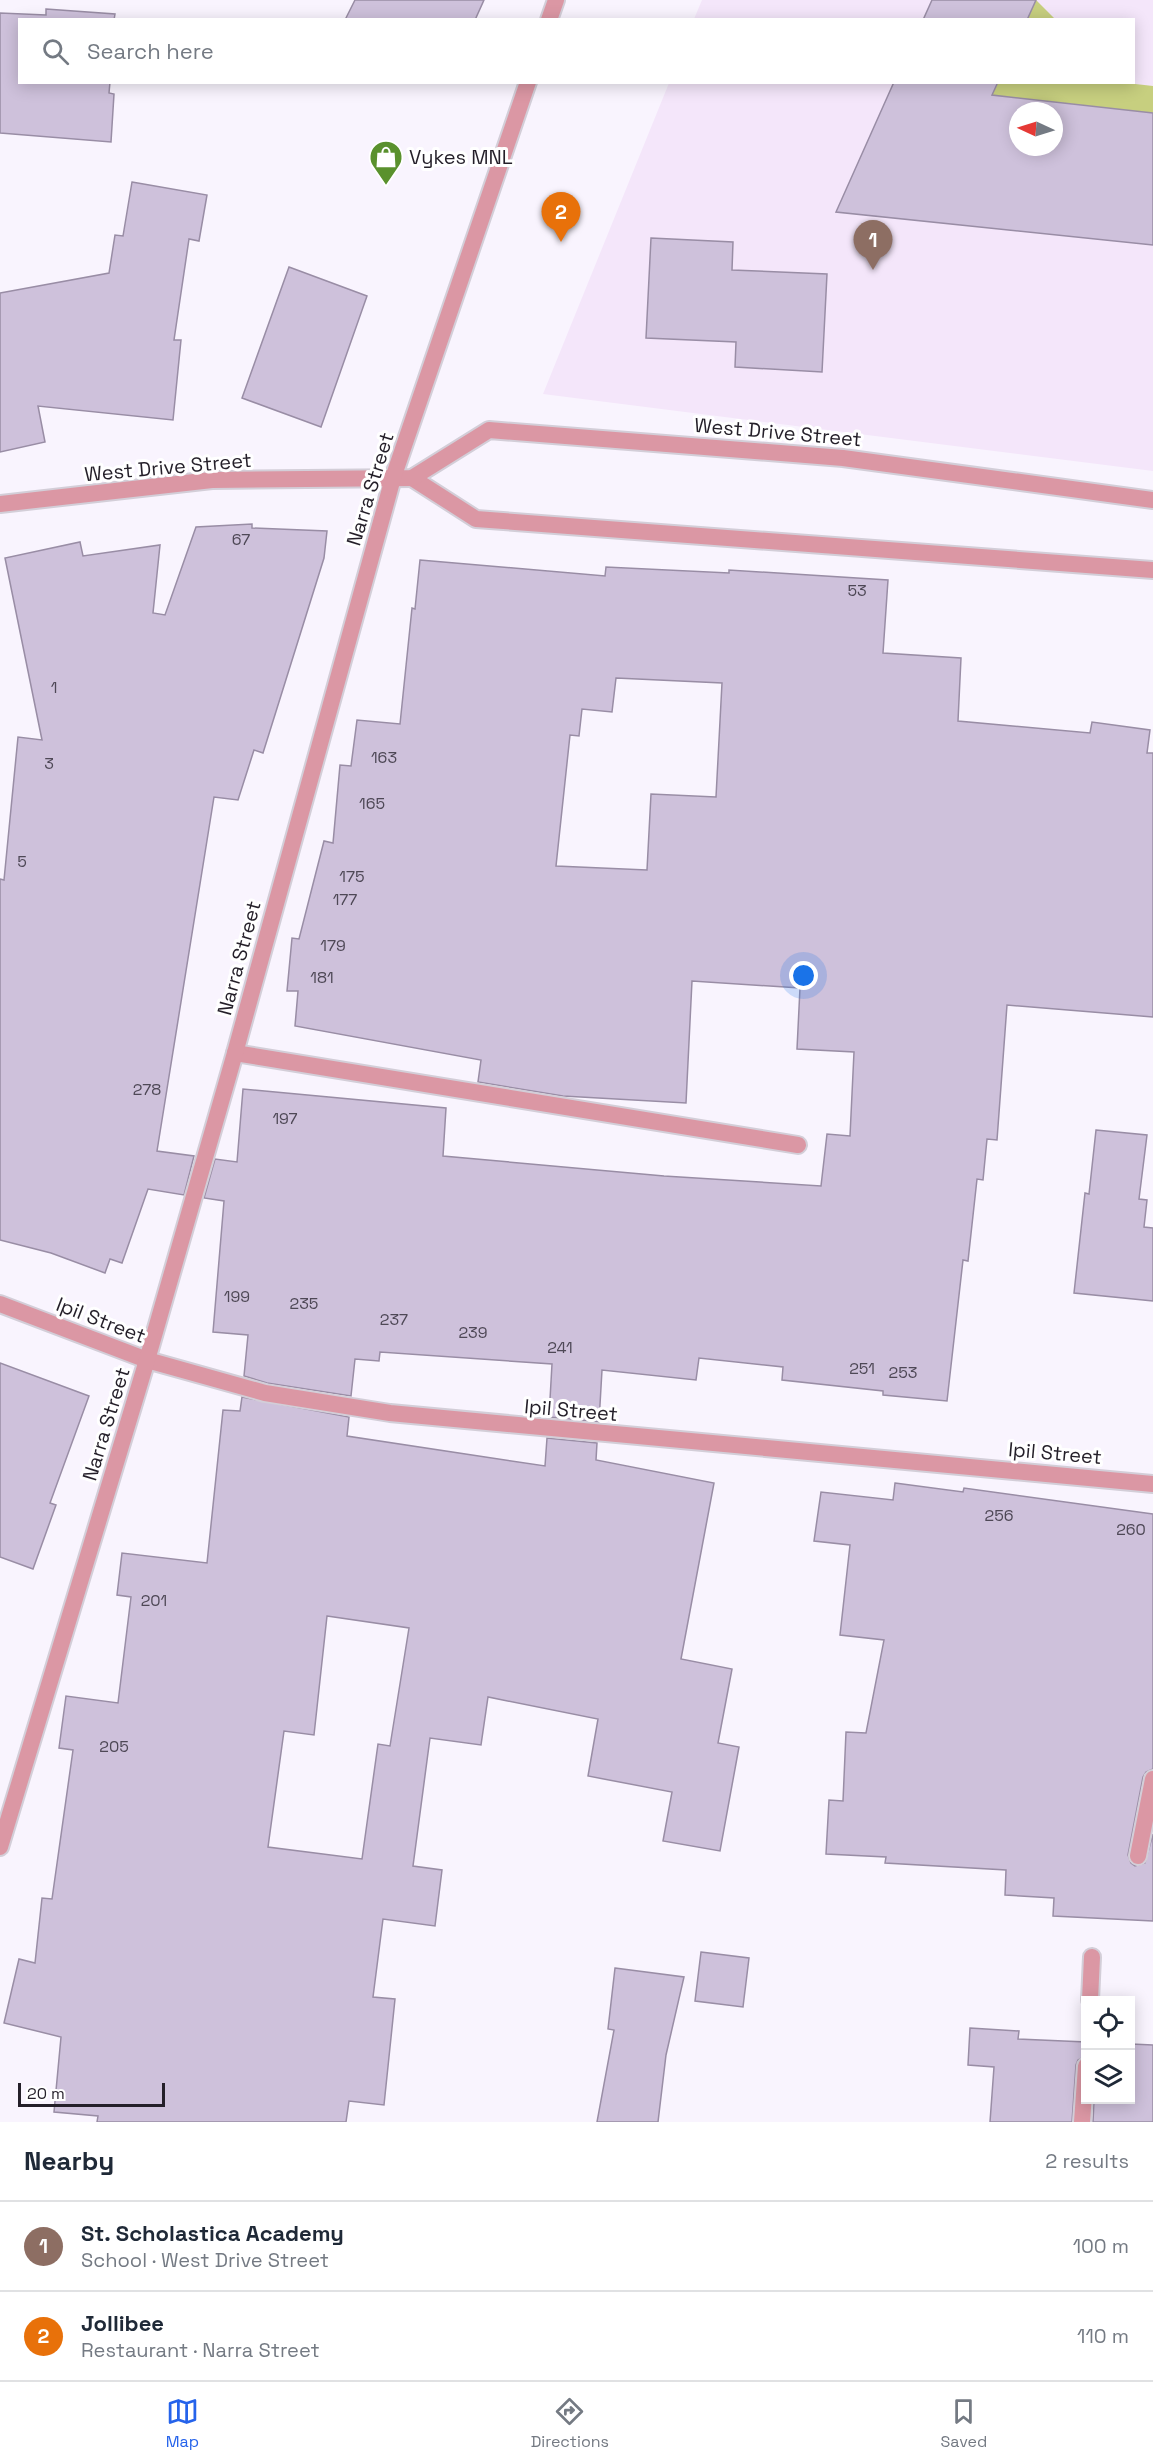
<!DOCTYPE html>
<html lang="en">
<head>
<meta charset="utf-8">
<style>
	:root { --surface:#fff; --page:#f2f2f3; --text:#1f2937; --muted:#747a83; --line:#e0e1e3; --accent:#2563eb }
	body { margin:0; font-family:"Space Grotesk",sans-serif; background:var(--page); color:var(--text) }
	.controls { position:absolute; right:18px; bottom:18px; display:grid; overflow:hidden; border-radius:0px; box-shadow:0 3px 15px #0003 }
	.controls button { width:54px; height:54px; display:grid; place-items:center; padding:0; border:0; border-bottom:2px solid var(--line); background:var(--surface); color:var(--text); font:30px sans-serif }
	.compass { position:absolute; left:1009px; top:102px; width:54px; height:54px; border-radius:50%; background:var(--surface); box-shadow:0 3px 15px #0003; rotate:274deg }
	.scale { position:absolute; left:18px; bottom:15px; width:147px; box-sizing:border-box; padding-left:6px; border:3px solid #241f29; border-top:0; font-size:16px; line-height:21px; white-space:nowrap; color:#241f29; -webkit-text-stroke:4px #fff; paint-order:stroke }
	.you { position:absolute; left:804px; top:976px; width:21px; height:21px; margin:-15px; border:4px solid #fff; border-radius:50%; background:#1a73e8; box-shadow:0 0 0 9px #1a73e833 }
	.badge { display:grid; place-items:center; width:39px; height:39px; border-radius:50%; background:var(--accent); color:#fff; font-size:20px; font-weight:700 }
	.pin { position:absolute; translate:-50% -50px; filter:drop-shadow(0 2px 3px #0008) }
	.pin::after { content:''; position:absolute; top:32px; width:21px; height:18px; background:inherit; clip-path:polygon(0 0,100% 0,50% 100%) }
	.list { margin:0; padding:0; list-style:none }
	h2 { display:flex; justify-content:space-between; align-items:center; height:78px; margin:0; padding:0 24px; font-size:26px }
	h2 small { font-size:20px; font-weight:400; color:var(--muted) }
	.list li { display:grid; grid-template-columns:39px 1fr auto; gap:18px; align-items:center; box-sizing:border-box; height:90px; padding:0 24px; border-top:2px solid var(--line) }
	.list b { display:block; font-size:22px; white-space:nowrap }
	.list p { margin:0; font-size:20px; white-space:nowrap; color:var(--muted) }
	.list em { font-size:20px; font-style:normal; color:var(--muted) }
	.icon { flex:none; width:33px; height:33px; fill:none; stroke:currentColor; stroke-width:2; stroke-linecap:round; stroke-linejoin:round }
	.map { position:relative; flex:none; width:1153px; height:2122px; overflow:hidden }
	.search { position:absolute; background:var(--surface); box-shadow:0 3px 15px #0003; left:18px; right:18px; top:18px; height:66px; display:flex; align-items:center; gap:15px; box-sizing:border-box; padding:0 21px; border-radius:0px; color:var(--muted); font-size:22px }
	.sheet { height:258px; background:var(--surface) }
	nav { display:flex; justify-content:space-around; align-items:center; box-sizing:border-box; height:84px; border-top:2px solid var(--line); background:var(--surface); font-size:16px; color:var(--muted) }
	nav a { display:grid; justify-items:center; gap:3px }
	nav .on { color:var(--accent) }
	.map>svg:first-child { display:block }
	.education { fill:#f4e6fa; fill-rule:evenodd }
	.green { fill:#c7cf7f }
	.building { fill:#cec1db; stroke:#998da5; stroke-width:1.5; fill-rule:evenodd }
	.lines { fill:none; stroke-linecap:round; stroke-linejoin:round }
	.service-casing { stroke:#d3ced8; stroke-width:20 }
	.minor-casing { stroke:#d3ced8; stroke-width:20 }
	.tertiary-casing { stroke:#d3ced8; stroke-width:20 }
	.service { stroke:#db97a4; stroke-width:16 }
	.minor { stroke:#db97a4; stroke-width:16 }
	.tertiary { stroke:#db97a4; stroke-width:16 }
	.labels { text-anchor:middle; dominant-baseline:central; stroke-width:6; stroke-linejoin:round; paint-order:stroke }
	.number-label { font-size:16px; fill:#4e4856 }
	.poi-label { font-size:20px; fill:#241f29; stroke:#fff; text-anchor:start }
	.street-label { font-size:20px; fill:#241f29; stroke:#fff }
</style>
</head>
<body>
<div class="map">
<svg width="1153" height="2122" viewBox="0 0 1153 2122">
	<rect width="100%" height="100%" fill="#f9f4fe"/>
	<!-- education -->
	<path class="education" d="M702 0H1153V471L543 394 669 83 1134 82V20L694 19ZM1018 111H1054V147H1018Z"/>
	<!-- green -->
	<g class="green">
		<polygon points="1036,0 1055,19 1027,20"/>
		<polygon points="1118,82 1153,86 1153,113 992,95 998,83"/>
	</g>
	<!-- building -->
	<g class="building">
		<polygon points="355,0 484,0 475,20 345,20"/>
		<polygon points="932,0 1036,0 1027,20 923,20"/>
		<polygon points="46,9 115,14 114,20 20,20 20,82 110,82 109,93 114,94 111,142 0,133 0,13 46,15"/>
		<path d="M894 82H998L992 95 1153 113V245L836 212ZM1018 111H1054V147H1018Z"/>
		<polygon points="132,182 207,195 199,241 189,239 174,340 181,340 173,420 38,406 45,442 0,452 0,293 109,273 115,235 123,236"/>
		<polygon points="651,238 733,242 732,270 827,274 822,372 735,367 736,342 646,338"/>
		<polygon points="289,267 367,296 321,427 242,398"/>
		<polygon points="252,524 252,528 327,531 324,558 263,753 254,750 238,800 214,797 157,1151 194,1156 184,1195 148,1189 122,1263 110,1259 105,1273 51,1253 0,1240 0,879 4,880 18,737 42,740 5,558 80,542 83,556 160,545 153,613 165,615 196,527"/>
		<path d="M420 560 605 576 606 567 729 573V570L888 580 883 653 961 658 958 721 1090 733 1092 722 1150 730 1147 753H1153V1017L1007 1005 997 1140 987 1139 983 1180 977 1179 968 1261 963 1260 947 1401 883 1395V1391L782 1380 783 1367 699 1358 696 1380 602 1370 599 1422 549 1417 552 1364 380 1352 379 1361 355 1359 351 1396 267 1383 244 1376 248 1335 213 1332 224 1201 204 1198 215 1159 237 1162 243 1089 446 1108 443 1156 664 1176 821 1186 827 1134 850 1136 854 1052 797 1049 800 988 692 981 686 1103 563 1096 478 1082 481 1060 295 1026 298 991H287L292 938 299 939 324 841 333 843 340 765 351 766 357 720 400 724 412 608 415 609ZM616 678 722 683 716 797 651 794 647 870 556 866 570 735 579 736 582 709 612 712Z"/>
		<polygon points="1096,1130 1147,1135 1139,1199 1147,1200 1144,1227 1153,1228 1153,1301 1074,1293 1085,1193 1089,1194"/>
		<polygon points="0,1363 89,1396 50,1503 56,1505 33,1569 0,1557"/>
		<path d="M242 1397 349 1417 347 1436 545 1466 547 1438 597 1443 596 1460 714 1483 681 1659 732 1669 718 1743 739 1747 720 1851 663 1841 672 1792 588 1776 598 1719 488 1697 481 1745 430 1738 413 1866 442 1870 435 1926 383 1919 373 1997 395 1999 384 2105 349 2101 346 2122H97L98 2116 54 2112 61 2037 4 2023 19 1959 35 1963 42 1898 52 1899 73 1750 59 1748 66 1696 118 1703 131 1597 117 1595 122 1553 207 1563 223 1410 240 1411ZM327 1616 409 1628 390 1746 378 1744 362 1859 268 1847 284 1731 314 1735Z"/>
		<polygon points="895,1483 963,1492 964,1488 1153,1514 1153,1769 1146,1772 1143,1777 1128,1855 1131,1863 1135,1866 1145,1863 1153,1834 1153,1921 1053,1916 1054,1898 1005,1895 1006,1870 885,1863 886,1857 826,1854 829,1800 843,1801 846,1732 866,1733 884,1640 840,1635 850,1545 814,1541 821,1492 893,1500"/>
		<polygon points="701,1952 749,1958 743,2007 695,2001"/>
		<polygon points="615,1968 684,1977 666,2055 658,2122 597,2122 614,2030 608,2029"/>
		<polygon points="970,2028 1019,2031 1018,2039 1086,2042 1086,2056 1078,2060 1076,2065 1072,2122 990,2122 994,2067 968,2065"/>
		<polygon points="1131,2044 1153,2045 1153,2122 1093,2122 1094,2100 1131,2100"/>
	</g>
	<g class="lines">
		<!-- service casing -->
		<g class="service-casing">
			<g id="service">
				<polyline points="1138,1856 1153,1779"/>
				<polyline points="1090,2000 1092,1957"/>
				<polyline points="1082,2122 1086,2066"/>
			</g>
		</g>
		<!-- minor casing -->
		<g class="minor-casing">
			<g id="minor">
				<polyline points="235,1053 798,1145"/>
				<polyline points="0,1304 147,1360 265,1393 390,1413 1153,1484"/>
			</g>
		</g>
		<!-- tertiary casing -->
		<g class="tertiary-casing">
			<g id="tertiary">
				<polyline points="549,20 556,0"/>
				<polyline points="412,478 476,519 1153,570"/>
				<polyline points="0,504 212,480 412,478 489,430 843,458 1153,500"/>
				<polyline points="0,1847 147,1360 235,1053 393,478 528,82"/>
			</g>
		</g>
		<!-- service -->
		<use href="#service" class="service"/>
		<!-- minor -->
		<use href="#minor" class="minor"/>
		<!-- tertiary -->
		<use href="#tertiary" class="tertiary"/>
	</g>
	<!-- icons -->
	<defs>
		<g id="shop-pin" transform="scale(1.725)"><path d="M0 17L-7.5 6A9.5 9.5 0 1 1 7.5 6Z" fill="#5a912d" stroke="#fff"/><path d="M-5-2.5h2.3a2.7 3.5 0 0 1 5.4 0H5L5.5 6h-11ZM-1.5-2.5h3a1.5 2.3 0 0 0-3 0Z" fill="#fff"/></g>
	</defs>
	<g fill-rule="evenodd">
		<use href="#shop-pin" x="386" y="157"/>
	</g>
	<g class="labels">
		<!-- number labels -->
		<g class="number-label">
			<text x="241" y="539">67</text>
			<text x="857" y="590">53</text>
			<text x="54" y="687">1</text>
			<text x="384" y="757">163</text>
			<text x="49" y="763">3</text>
			<text x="372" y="803">165</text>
			<text x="22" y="861">5</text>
			<text x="352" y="876">175</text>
			<text x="345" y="899">177</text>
			<text x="333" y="945">179</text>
			<text x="322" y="977">181</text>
			<text x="147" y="1089">278</text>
			<text x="285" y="1118">197</text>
			<text x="237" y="1296">199</text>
			<text x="304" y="1303">235</text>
			<text x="394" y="1319">237</text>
			<text x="473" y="1332">239</text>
			<text x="560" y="1347">241</text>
			<text x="862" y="1368">251</text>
			<text x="903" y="1372">253</text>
			<text x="999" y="1515">256</text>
			<text x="1131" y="1529">260</text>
			<text x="154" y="1600">201</text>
			<text x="114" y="1746">205</text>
		</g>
		<!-- poi labels -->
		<g class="poi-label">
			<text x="409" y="157">Vykes MNL</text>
		</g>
		<!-- street labels -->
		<g class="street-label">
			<text transform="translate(778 432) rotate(5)">West Drive Street</text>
			<text transform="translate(168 467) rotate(-5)">West Drive Street</text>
			<text transform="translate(370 489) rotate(-73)">Narra Street</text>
			<text transform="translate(239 958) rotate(-75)">Narra Street</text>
			<text transform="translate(101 1320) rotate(21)">Ipil Street</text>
			<text transform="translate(571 1410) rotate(5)">Ipil Street</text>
			<text transform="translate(106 1424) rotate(-73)">Narra Street</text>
			<text transform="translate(1055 1453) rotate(5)">Ipil Street</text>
		</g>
	</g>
</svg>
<div class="controls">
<button><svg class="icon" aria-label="locate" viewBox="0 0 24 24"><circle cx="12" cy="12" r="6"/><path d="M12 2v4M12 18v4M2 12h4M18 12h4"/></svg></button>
<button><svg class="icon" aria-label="layers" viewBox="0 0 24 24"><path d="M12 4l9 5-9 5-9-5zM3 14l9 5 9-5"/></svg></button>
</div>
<svg class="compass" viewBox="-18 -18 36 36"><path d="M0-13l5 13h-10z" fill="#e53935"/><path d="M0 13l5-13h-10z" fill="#747a83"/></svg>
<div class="scale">20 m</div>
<div class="you"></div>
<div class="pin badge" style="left:873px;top:270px;background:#8d6e63">1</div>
<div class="pin badge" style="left:561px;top:242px;background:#e8710a">2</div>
<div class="search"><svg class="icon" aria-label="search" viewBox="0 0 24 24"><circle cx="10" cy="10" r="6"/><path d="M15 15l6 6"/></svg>Search here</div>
</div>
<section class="sheet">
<h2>Nearby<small>2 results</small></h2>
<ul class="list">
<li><span class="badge" style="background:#8d6e63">1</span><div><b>St. Scholastica Academy</b><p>School · West Drive Street</p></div><em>100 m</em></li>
<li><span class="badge" style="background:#e8710a">2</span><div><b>Jollibee</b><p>Restaurant · Narra Street</p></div><em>110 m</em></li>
</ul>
</section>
<nav>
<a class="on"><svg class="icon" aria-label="map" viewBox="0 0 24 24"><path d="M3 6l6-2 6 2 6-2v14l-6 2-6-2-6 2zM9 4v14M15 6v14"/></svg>Map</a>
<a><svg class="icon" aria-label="directions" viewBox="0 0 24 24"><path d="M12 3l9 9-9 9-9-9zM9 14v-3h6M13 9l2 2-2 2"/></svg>Directions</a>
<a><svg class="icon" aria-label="saved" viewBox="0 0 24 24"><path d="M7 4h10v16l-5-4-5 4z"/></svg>Saved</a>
</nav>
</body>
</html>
